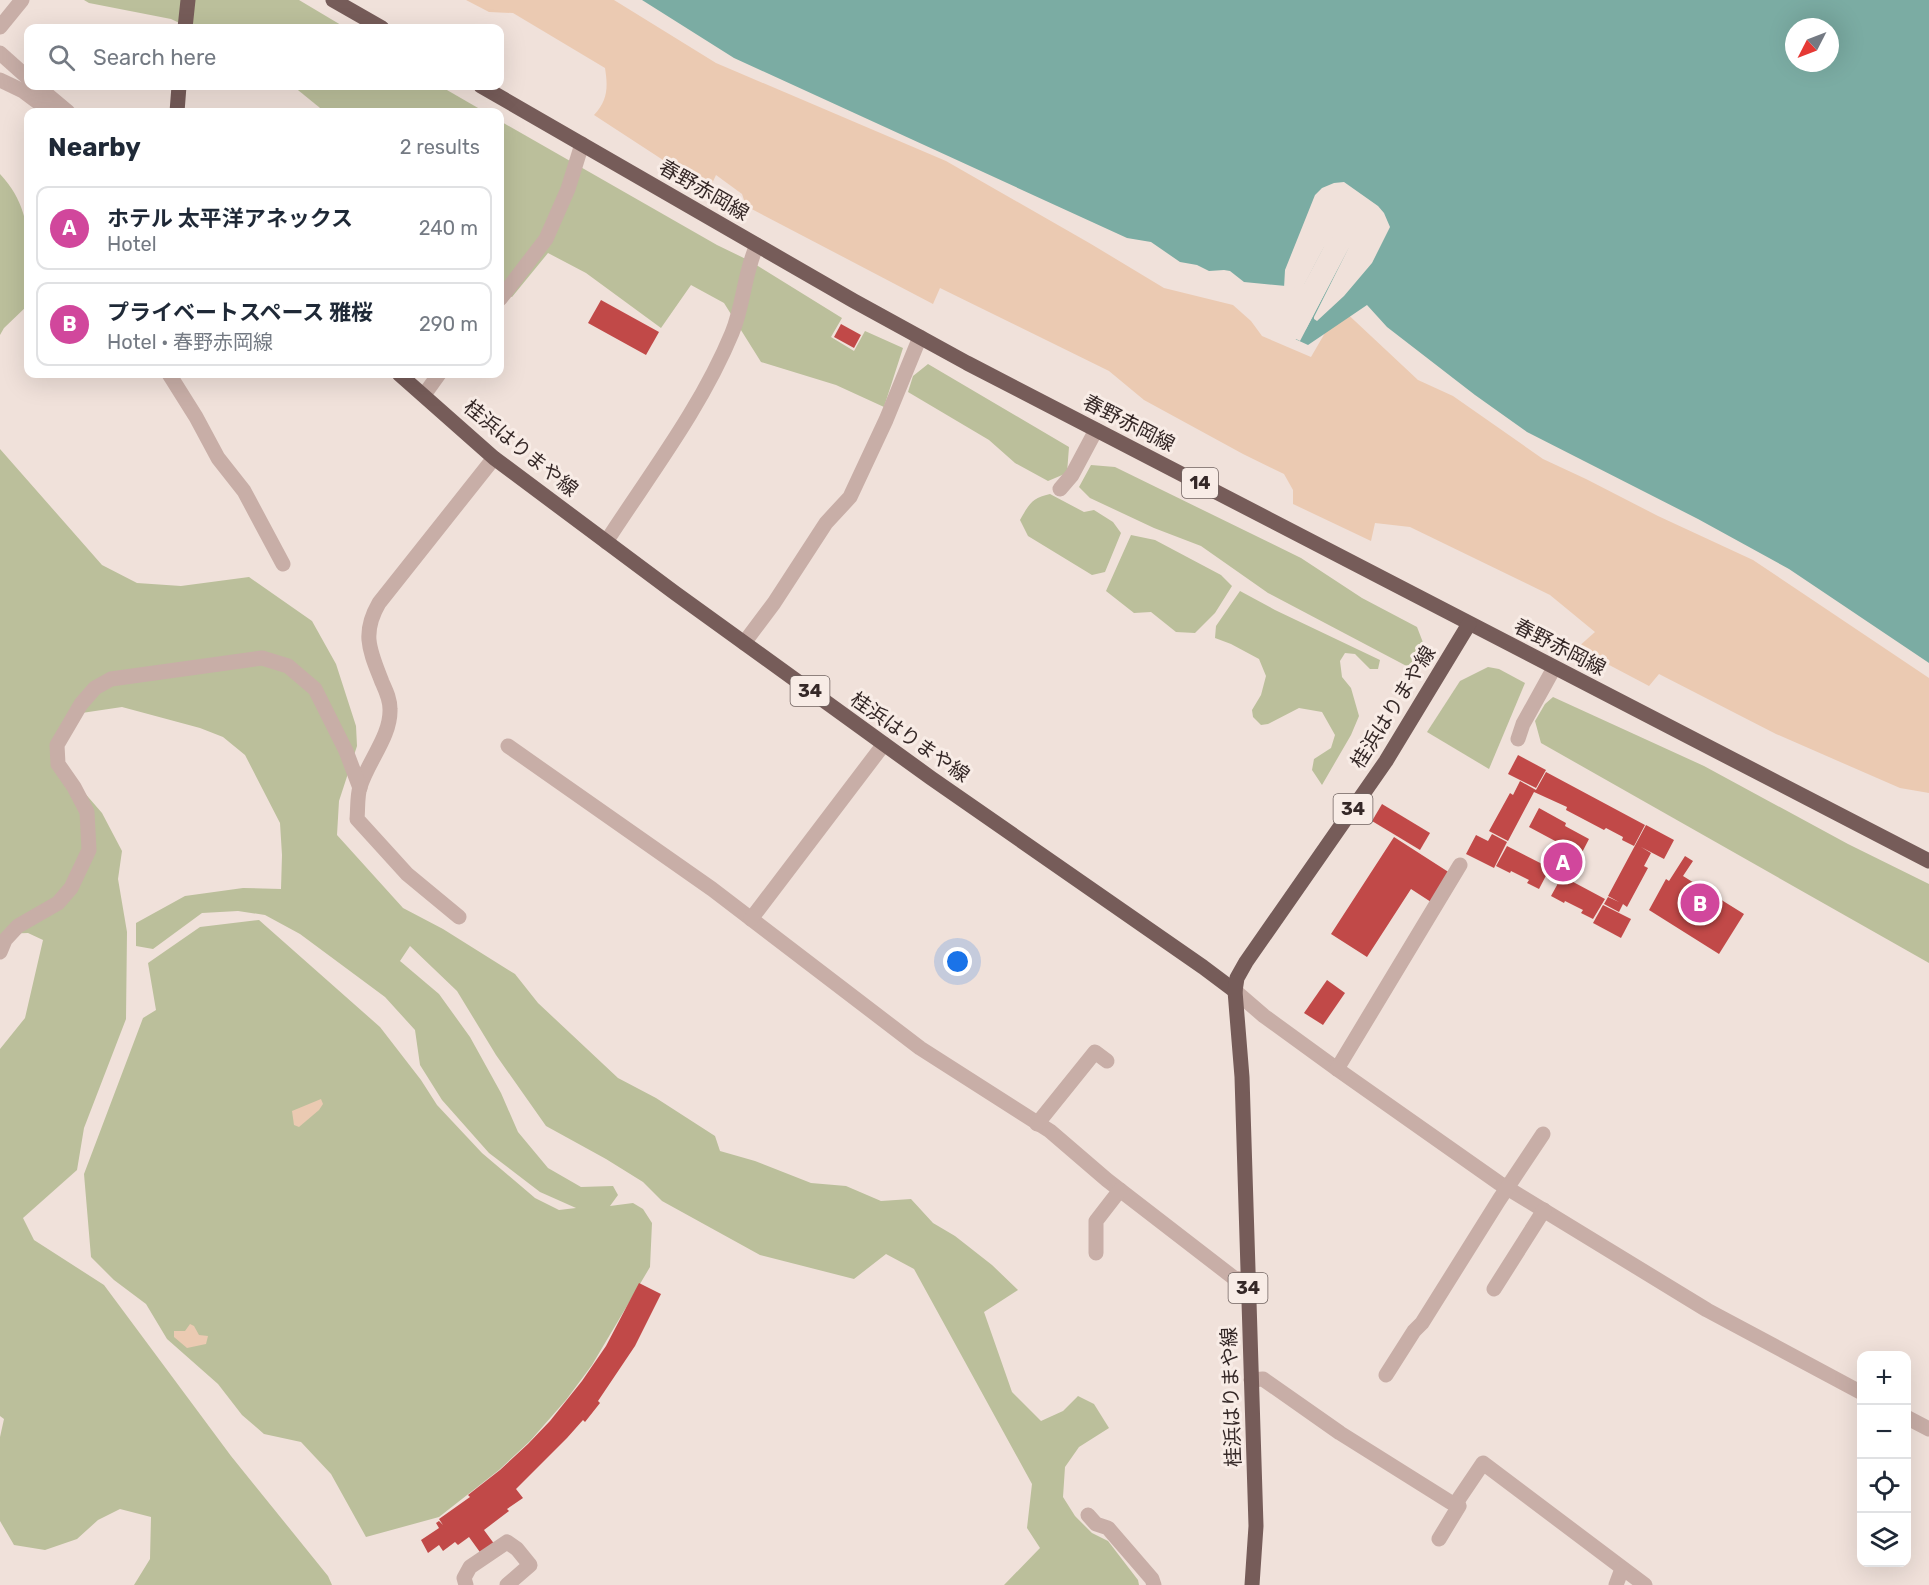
<!DOCTYPE html>
<html lang="en">
<head>
<meta charset="utf-8">
<style>
	:root { --surface:#fff; --page:#f6f6f7; --text:#1f2937; --muted:#747a83; --line:#e0e1e3; --accent:#111827 }
	body { margin:0; font-family:Rubik,"Noto Sans JP",sans-serif; background:var(--page); color:var(--text) }
	.controls { position:absolute; right:18px; bottom:18px; display:grid; overflow:hidden; border-radius:12px; box-shadow:0 6px 24px #0002 }
	.controls button { width:54px; height:54px; display:grid; place-items:center; padding:0; border:0; border-bottom:2px solid var(--line); background:var(--surface); color:var(--text); font:30px sans-serif }
	.compass { position:absolute; left:1785px; top:18px; width:54px; height:54px; border-radius:50%; background:var(--surface); box-shadow:0 6px 24px #0002; rotate:228deg }
	.you { position:absolute; left:958px; top:962px; width:21px; height:21px; margin:-15px; border:4px solid #fff; border-radius:50%; background:#1a73e8; box-shadow:0 0 0 9px #1a73e833 }
	.badge { display:grid; place-items:center; width:39px; height:39px; border-radius:50%; background:var(--accent); color:#fff; font-size:20px; font-weight:700 }
	.pin { position:absolute; translate:-50% -50%; border:3px solid #fff; box-shadow:0 2px 6px #0006 }
	.list { margin:0; padding:0; list-style:none }
	h2 { display:flex; justify-content:space-between; align-items:center; height:78px; margin:0; padding:0 24px; font-size:26px }
	h2 small { font-size:20px; font-weight:400; color:var(--muted) }
	.list li { display:grid; grid-template-columns:39px 1fr auto; gap:18px; align-items:center; box-sizing:border-box; height:84px; margin:0 12px 12px; padding:0 12px; border:2px solid var(--line); border-radius:12px }
	.list b { display:block; font-size:22px; white-space:nowrap }
	.list p { margin:0; font-size:20px; white-space:nowrap; color:var(--muted) }
	.list em { font-size:20px; font-style:normal; color:var(--muted) }
	.icon { flex:none; width:33px; height:33px; fill:none; stroke:currentColor; stroke-width:2; stroke-linecap:round; stroke-linejoin:round }
	.map { position:relative; flex:none; width:1929px; height:1585px; overflow:hidden }
	.search { position:absolute; background:var(--surface); box-shadow:0 6px 24px #0002; left:24px; top:24px; width:480px; height:66px; display:flex; align-items:center; gap:15px; box-sizing:border-box; padding:0 21px; border-radius:12px; color:var(--muted); font-size:22px }
	.panel { position:absolute; background:var(--surface); box-shadow:0 6px 24px #0002; left:24px; top:108px; width:480px; height:270px; border-radius:12px }
	.map>svg:first-child { display:block }
	.green { fill:#bbbf9b }
	.sand { fill:#ebcab2 }
	.water { fill:#7baca3; fill-rule:evenodd }
	.pier { fill:#f0e1da }
	.building { fill:#c14948 }
	.lines { fill:none; stroke-linecap:round; stroke-linejoin:round }
	.minor { stroke:#c8aea7; stroke-width:15 }
	.primary { stroke:#765c59; stroke-width:15 }
	.labels { text-anchor:middle; dominant-baseline:central; stroke-width:6; stroke-linejoin:round; paint-order:stroke }
	.shield { fill:#f8ece6; stroke:#706360; stroke-width:1.5 }
	.shield-label { font-size:18px; font-weight:bold; fill:#352827 }
	.street-label { font-size:20px; fill:#352827; stroke:#f8ece6 }
</style>
</head>
<body>
<div class="map">
<svg width="1929" height="1585" viewBox="0 0 1929 1585">
	<rect width="100%" height="100%" fill="#f0e1da"/>
	<!-- green -->
	<g class="green">
		<polygon points="84,0 299,0 346,28 190,28 171,19 89,3"/>
		<polygon points="293,86 440,86 485,112 325,112"/>
		<polygon points="500,121 717,245 750,261 842,318 831,337 854,351 865,331 903,348 884,407 836,385 761,362 724,303 691,285 661,328 586,273 548,253 512,297 500,294"/>
		<path d="M0 174C36 212 29 256 28 305L4 328 0 335Z"/>
		<polygon points="928,364 1069,447 1067,473 1048,481 1015,463 989,440 908,392 913,376"/>
		<polygon points="0,449 102,565 137,583 181,586 249,577 312,621 336,664 356,726 357,746 339,801 337,835 403,908 443,929 515,974 538,1003 618,1078 656,1098 715,1136 720,1151 755,1161 811,1183 846,1186 881,1201 911,1199 933,1223 955,1236 992,1265 1018,1290 984,1312 1012,1392 1041,1421 1063,1411 1078,1396 1094,1404 1109,1428 1079,1447 1065,1467 1063,1497 1075,1516 1092,1533 1108,1541 1138,1580 1139,1585 1004,1585 1040,1548 1027,1528 1032,1484 914,1269 886,1254 854,1279 760,1255 662,1201 643,1182 606,1159 546,1126 496,1055 457,991 410,946 400,961 439,994 470,1037 501,1093 518,1132 548,1168 581,1187 613,1186 618,1195 610,1206 633,1203 643,1209 652,1223 650,1267 592,1365 566,1400 530,1441 499,1470 439,1517 366,1537 331,1474 301,1442 264,1434 242,1415 218,1384 167,1339 146,1304 114,1280 91,1257 84,1174 143,1018 156,1010 148,963 200,927 259,920 380,1027 421,1080 437,1105 482,1153 535,1198 559,1210 576,1208 540,1192 489,1153 442,1100 420,1065 415,1030 385,997 300,934 265,915 238,911 202,913 153,949 136,946 136,923 185,896 243,888 281,889 282,855 280,823 245,755 223,737 200,728 122,707 75,714 53,745 76,783 102,813 122,851 118,879 127,932 126,1019 84,1128 77,1170 23,1218 34,1240 104,1285 231,1456 328,1576 332,1585 134,1585 150,1559 151,1517 120,1509 98,1520 77,1539 45,1550 14,1545 0,1521 0,1437 4,1419 0,1416 0,1049 25,1018 43,940 28,933 0,934"/>
		<polygon points="1091,465 1115,467 1301,558 1362,598 1417,627 1429,658 1416,671 1268,593 1201,546 1154,528 1090,498 1079,487"/>
		<path d="M1050 494 1084 512 1094 510 1113 522 1121 533 1105 572 1092 575 1028 536 1020 520C1029 504 1032 498 1050 494Z"/>
		<polygon points="1131,535 1155,540 1221,575 1232,586 1215,613 1195,633 1176,632 1151,612 1134,613 1106,591"/>
		<polygon points="1240,591 1275,610 1380,660 1378,669 1370,669 1355,654 1345,653 1340,661 1342,677 1351,688 1359,716 1351,735 1322,785 1312,770 1314,759 1331,748 1335,735 1322,712 1299,708 1268,724 1261,725 1253,717 1252,710 1261,695 1266,676 1259,659 1231,644 1215,638 1216,626"/>
		<polygon points="1488,667 1499,669 1525,683 1489,769 1427,732 1460,681"/>
		<polygon points="1553,697 1704,766 1848,844 1929,884 1929,963 1541,743 1535,721 1545,704"/>
	</g>
	<!-- sand -->
	<g class="sand">
		<path d="M466 0H614L716 63 946 161 1091 244 1164 288 1233 305 1251 321 1262 336 1311 357 1340 307 1418 380 1453 396 1543 459 1586 479 1658 516 1753 560 1929 678V793L1900 788 1776 734 1659 674 1649 686 1577 648 1595 632 1550 595 1410 527 1375 523 1371 541 1293 504V490L1284 474 1243 454 1144 400 1109 371 940 288 933 304 746 206 742 194 716 175 709 190 594 115C608 100 608 87 605 68L513 13 489 12Z"/>
		<polygon points="321,1099 323,1104 319,1110 299,1127 294,1125 292,1111"/>
		<polygon points="190,1324 194,1326 199,1335 208,1336 206,1344 187,1348 174,1337 174,1331 185,1331"/>
	</g>
	<!-- water -->
	<path class="water" d="M642 0H1929V663L1789 569 1698 519 1527 432 1475 395 1387 327 1367 305 1308 345 1295 339 1306 329 1360 226 1340 217 1304 284 1286 286 1244 282 1230 271 1224 270 1209 271 1197 265 1180 262 1151 242 1127 238 734 58ZM1794 27H1830V63H1794Z"/>
	<!-- pier -->
	<polygon class="pier" points="1344,182 1378,206 1384,213 1390,227 1372,263 1344,296 1317,321 1314,319 1314,317 1349,247 1300,341 1296,339 1294,342 1293,338 1303,327 1356,227 1342,220 1306,286 1304,287 1325,245 1303,287 1284,288 1285,270 1315,195 1322,188 1334,183"/>
	<!-- building -->
	<g class="building">
		<polygon points="601,300 659,332 646,355 588,323"/>
		<polygon points="841,324 861,335 854,348 834,337"/>
		<polygon points="1518,755 1546,770 1536,788 1508,774"/>
		<polygon points="1546,772 1645,825 1634,846 1622,840 1623,837 1606,828 1604,830 1566,810 1567,807 1534,792 1508,841 1489,831 1510,793 1513,795 1520,781 1536,790"/>
		<polygon points="1382,804 1430,833 1420,850 1372,821"/>
		<polygon points="1539,808 1566,823 1565,826 1589,839 1574,868 1550,855 1557,842 1529,827"/>
		<polygon points="1646,825 1674,840 1664,859 1641,847 1651,853 1644,866 1648,868 1627,907 1623,904 1619,912 1604,904 1608,897 1619,902 1608,896"/>
		<polygon points="1492,834 1507,842 1494,868 1466,854 1476,835 1488,841"/>
		<polygon points="1394,837 1450,873 1431,902 1411,889 1367,957 1331,934"/>
		<polygon points="1507,846 1550,868 1539,889 1527,883 1529,880 1511,871 1510,873 1496,866"/>
		<polygon points="1685,856 1693,861 1683,876 1744,914 1719,954 1649,910 1666,879 1669,881"/>
		<polygon points="1562,876 1605,899 1593,919 1581,913 1583,910 1565,901 1564,903 1551,896"/>
		<polygon points="1603,905 1631,919 1621,938 1593,923"/>
		<polygon points="1327,980 1345,993 1323,1025 1304,1013"/>
		<polygon points="639,1283 661,1294 635,1346 598,1401 600,1403 585,1422 583,1420 567,1438 516,1489 523,1498 507,1509 509,1511 484,1530 495,1545 482,1555 469,1537 458,1545 455,1542 443,1551 439,1545 428,1553 421,1540 439,1528 436,1523 439,1521 443,1525 439,1519 470,1497 468,1495 500,1470 528,1444 550,1421 582,1381 606,1346"/>
	</g>
	<g class="lines">
		<!-- minor -->
		<g class="minor">
			<polyline points="0,27 22,0"/>
			<polyline points="0,53 28,78"/>
			<polyline points="0,80 23,91 51,112"/>
			<polyline points="37,86 68,112"/>
			<polyline points="500,299 546,239 568,189 582,144"/>
			<polyline points="169,374 196,417 218,458 244,491 283,564"/>
			<polyline points="424,395 439,374"/>
			<polyline points="1060,489 1072,475 1096,430"/>
			<path d="M606 542C650 474 701 408 732 333 744 304 744 273 757 245"/>
			<polyline points="744,643 774,603 826,523 850,497 886,420 920,337"/>
			<polyline points="1518,739 1523,724 1554,668"/>
			<polyline points="508,746 712,889 920,1048 1050,1131 1107,1180 1234,1278 1248,1280"/>
			<path d="M459 917 407 874 357 819C358 809 357 796 360 787 368 761 391 736 390 709 390 699 386 691 382 682 370 651 361 634 379 603L494 458"/>
			<polyline points="751,919 884,744"/>
			<polyline points="0,952 5,940 18,926 58,903 71,888 89,850 87,812 74,787 58,764 57,745 81,704 95,688 111,679 262,658 288,666 315,689 346,751 360,788"/>
			<polyline points="1235,991 1264,1016 1337,1069 1499,1183 1707,1310 1862,1393"/>
			<polyline points="1337,1069 1460,865"/>
			<polyline points="1037,1124 1095,1052 1107,1061"/>
			<polyline points="1096,1253 1096,1221 1120,1190"/>
			<polyline points="1494,1289 1544,1210"/>
			<polyline points="1386,1375 1414,1331 1422,1323 1499,1200 1543,1134"/>
			<polyline points="1251,1380 1263,1379 1340,1433 1450,1502 1456,1503 1483,1463 1645,1585"/>
			<polyline points="1906,1417 1929,1429"/>
			<polyline points="1088,1515 1096,1524 1108,1528 1152,1579 1154,1585"/>
			<polyline points="1439,1539 1459,1506 1456,1503"/>
			<polyline points="466,1585 464,1578 470,1567 507,1542 517,1549 530,1565 507,1585"/>
			<polyline points="1616,1585 1622,1569"/>
		</g>
		<!-- primary -->
		<g class="primary">
			<polyline points="333,0 382,28"/>
			<polyline points="185,28 188,0"/>
			<polyline points="481,86 854,301 967,363 1929,861"/>
			<polyline points="177,112 179,86"/>
			<polyline points="399,374 494,458 675,593 931,778 1203,967 1235,991"/>
			<polyline points="1252,1585 1256,1526 1242,1077 1235,991 1237,978 1246,962 1386,761 1469,624"/>
		</g>
	</g>
	<g class="labels">
		<!-- shield labels -->
		<g class="shield">
			<rect x="1182" y="468" width="36" height="30" rx="4.5"/>
			<rect x="790.5" y="676" width="39" height="30" rx="4.5"/>
			<rect x="1333.5" y="794" width="39" height="30" rx="4.5"/>
			<rect x="1228.5" y="1273" width="39" height="30" rx="4.5"/>
		</g>
		<g class="shield-label">
			<text x="1200" y="483">14</text>
			<text x="810" y="691">34</text>
			<text x="1353" y="809">34</text>
			<text x="1248" y="1288">34</text>
		</g>
		<!-- street labels -->
		<g class="street-label">
			<text transform="translate(704 190) rotate(30)">春野赤岡線</text>
			<text transform="translate(1129 423) rotate(27)">春野赤岡線</text>
			<text transform="translate(521 448) rotate(39)">桂浜はりまや線</text>
			<text transform="translate(1560 647) rotate(27)">春野赤岡線</text>
			<text transform="translate(1393 707) rotate(-58)">桂浜はりまや線</text>
			<text transform="translate(910 737) rotate(35)">桂浜はりまや線</text>
			<text transform="translate(1231 1397) rotate(-92)">桂浜はりまや線</text>
		</g>
	</g>
</svg>
<div class="controls">
<button>+</button>
<button>−</button>
<button><svg class="icon" aria-label="locate" viewBox="0 0 24 24"><circle cx="12" cy="12" r="6"/><path d="M12 2v4M12 18v4M2 12h4M18 12h4"/></svg></button>
<button><svg class="icon" aria-label="layers" viewBox="0 0 24 24"><path d="M12 4l9 5-9 5-9-5zM3 14l9 5 9-5"/></svg></button>
</div>
<svg class="compass" viewBox="-18 -18 36 36"><path d="M0-13l5 13h-10z" fill="#e53935"/><path d="M0 13l5-13h-10z" fill="#747a83"/></svg>
<div class="you"></div>
<div class="pin badge" style="left:1563px;top:862px;background:#d1479c">A</div>
<div class="pin badge" style="left:1700px;top:903px;background:#d1479c">B</div>
<div class="search"><svg class="icon" aria-label="search" viewBox="0 0 24 24"><circle cx="10" cy="10" r="6"/><path d="M15 15l6 6"/></svg>Search here</div>
<section class="panel">
<h2>Nearby<small>2 results</small></h2>
<ul class="list">
<li><span class="badge" style="background:#d1479c">A</span><div><b>ホテル 太平洋アネックス</b><p>Hotel</p></div><em>240 m</em></li>
<li><span class="badge" style="background:#d1479c">B</span><div><b>プライベートスペース 雅桜</b><p>Hotel · 春野赤岡線</p></div><em>290 m</em></li>
</ul>
</section>
</div>
</body>
</html>
